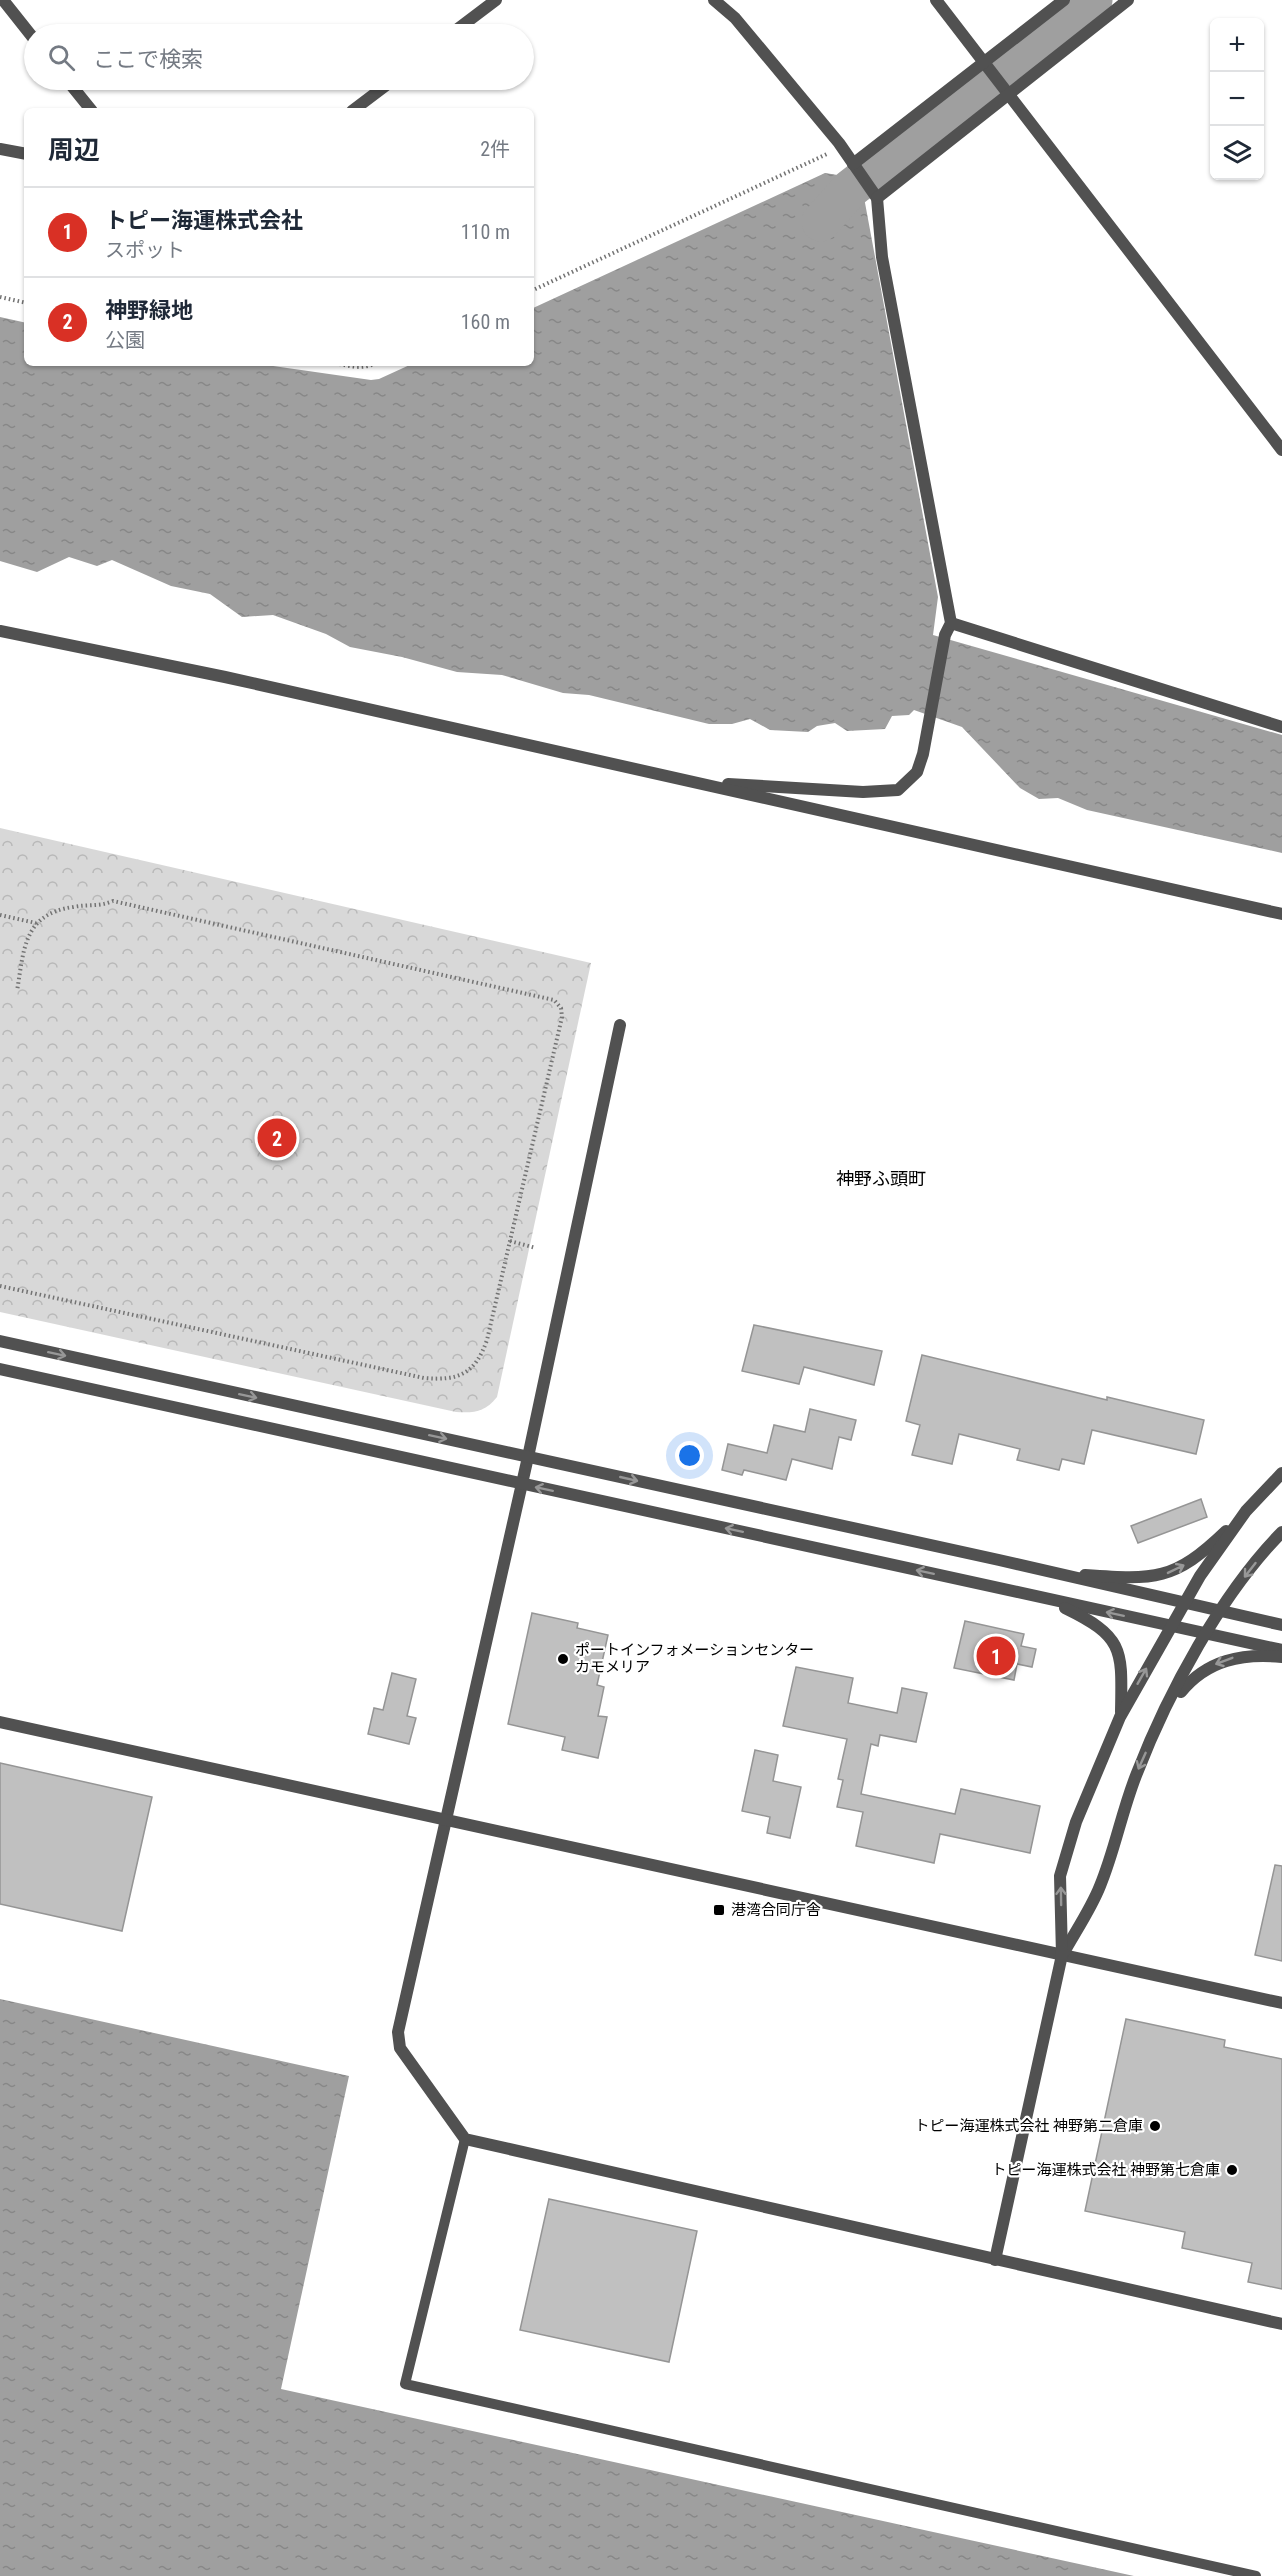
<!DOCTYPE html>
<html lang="ja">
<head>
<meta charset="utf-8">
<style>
	:root { --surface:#fff; --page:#f6f6f7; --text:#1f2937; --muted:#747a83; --line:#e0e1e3; --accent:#d93025 }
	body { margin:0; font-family:"Roboto Condensed","Noto Sans JP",sans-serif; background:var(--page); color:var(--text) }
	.controls { position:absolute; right:18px; top:18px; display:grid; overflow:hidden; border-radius:9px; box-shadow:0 2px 4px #0004 }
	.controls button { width:54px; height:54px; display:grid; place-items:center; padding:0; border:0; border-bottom:2px solid var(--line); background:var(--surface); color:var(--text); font:30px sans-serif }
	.you { position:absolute; left:690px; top:1456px; width:21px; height:21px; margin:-15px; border:4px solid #fff; border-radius:50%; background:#1a73e8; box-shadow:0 0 0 9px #1a73e833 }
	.badge { display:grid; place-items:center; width:39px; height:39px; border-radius:50%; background:var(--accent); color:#fff; font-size:20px; font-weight:700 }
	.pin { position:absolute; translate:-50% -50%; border:3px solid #fff; box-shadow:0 2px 6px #0006 }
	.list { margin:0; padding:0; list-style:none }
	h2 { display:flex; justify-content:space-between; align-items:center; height:78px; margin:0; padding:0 24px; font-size:26px }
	h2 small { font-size:20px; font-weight:400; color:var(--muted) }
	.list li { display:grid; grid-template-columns:39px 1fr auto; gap:18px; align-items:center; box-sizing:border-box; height:90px; padding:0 24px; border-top:2px solid var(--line) }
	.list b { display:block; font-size:22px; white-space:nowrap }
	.list p { margin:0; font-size:20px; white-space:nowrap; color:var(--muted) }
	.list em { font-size:20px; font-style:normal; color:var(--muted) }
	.icon { flex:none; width:33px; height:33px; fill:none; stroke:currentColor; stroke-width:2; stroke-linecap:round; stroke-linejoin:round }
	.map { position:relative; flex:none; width:1282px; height:2576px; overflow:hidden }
	.search { position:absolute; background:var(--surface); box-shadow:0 2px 4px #0004; left:24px; top:24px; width:510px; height:66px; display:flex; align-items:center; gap:15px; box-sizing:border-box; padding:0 21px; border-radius:33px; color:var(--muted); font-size:22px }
	.panel { position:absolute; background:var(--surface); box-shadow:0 2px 4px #0004; left:24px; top:108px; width:510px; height:258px; border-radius:9px }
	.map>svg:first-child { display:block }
	.forest { fill:url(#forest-crowns) }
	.water { fill:url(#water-ripples) }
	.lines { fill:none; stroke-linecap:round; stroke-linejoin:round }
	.river { stroke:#9f9f9f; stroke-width:39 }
	.building { fill:#c0c0c0; stroke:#959595; stroke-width:1.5 }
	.path { stroke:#737373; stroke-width:4; stroke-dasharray:1.5 3; stroke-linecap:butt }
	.service { stroke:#515151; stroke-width:10 }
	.minor { stroke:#515151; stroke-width:12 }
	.tertiary { stroke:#515151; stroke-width:12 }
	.oneway { stroke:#979797 }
	.poi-dot { fill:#000; stroke:#fff; stroke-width:2 }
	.labels { text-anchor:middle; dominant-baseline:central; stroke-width:4.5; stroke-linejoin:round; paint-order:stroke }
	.poi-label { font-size:15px; fill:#000; stroke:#fff; text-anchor:start }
	.quarter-label { font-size:18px; fill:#000; stroke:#fff }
</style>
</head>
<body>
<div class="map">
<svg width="1282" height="2576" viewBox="0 0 1282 2576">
	<defs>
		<pattern id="forest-crowns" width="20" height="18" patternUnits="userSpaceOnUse" patternTransform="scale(1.5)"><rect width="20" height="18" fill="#d8d8d8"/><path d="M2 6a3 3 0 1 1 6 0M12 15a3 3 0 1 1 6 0" fill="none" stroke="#b8b8b8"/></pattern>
		<pattern id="water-ripples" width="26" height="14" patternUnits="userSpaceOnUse" patternTransform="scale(1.5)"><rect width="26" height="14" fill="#9f9f9f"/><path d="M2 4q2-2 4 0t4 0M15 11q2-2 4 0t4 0" fill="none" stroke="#878787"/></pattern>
	</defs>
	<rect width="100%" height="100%" fill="#fff"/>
	<!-- forest -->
	<path class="forest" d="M0 828 591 963 497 1397C485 1412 475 1413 456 1412L0 1312Z"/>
	<!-- water -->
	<g class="water">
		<polygon points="825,173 850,177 863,192 938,597 933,635 1282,735 1282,853 1087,810 1058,798 1039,799 1020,788 962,727 914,710 909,715 892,716 885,729 847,731 835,723 817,726 808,732 770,730 750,719 732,724 709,724 589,695 563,693 502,675 457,672 402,657 350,647 326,634 273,615 242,617 210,594 171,586 112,560 97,566 69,557 37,572 0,561 0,317 27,323 27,363 252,363 371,380 379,379 414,363 531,363 531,309"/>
		<polygon points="0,1999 349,2076 281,2389 1134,2576 0,2576"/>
	</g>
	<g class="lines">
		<!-- river -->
		<polyline class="river" points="821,222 850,189 1093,0"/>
	</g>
	<!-- building -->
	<g class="building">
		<polygon points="754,1325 882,1351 874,1385 804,1367 799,1384 742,1371"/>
		<polygon points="922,1355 1107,1400 1107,1397 1204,1420 1196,1454 1092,1430 1084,1464 1062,1459 1059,1470 1017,1460 1020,1449 959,1434 952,1464 912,1455 920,1425 906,1421"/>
		<polygon points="810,1409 856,1420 851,1440 839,1437 832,1469 792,1459 786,1480 744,1470 742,1475 722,1470 728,1444 767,1453 774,1425 805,1432"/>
		<polygon points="1201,1499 1207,1517 1138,1543 1131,1526"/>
		<polygon points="532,1613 578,1623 577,1628 608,1635 597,1685 604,1687 598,1716 607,1717 598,1758 562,1750 565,1737 508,1724"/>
		<polygon points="965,1621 1024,1634 1021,1646 1036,1649 1032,1667 1017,1664 1014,1680 954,1668"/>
		<polygon points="796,1667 853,1678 848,1703 897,1713 902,1688 927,1693 916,1742 880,1735 878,1746 871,1744 861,1794 955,1814 961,1789 1040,1806 1030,1853 940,1834 934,1863 856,1846 863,1812 837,1807 843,1780 838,1779 847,1739 783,1726"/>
		<polygon points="392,1673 416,1679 407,1716 416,1718 409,1744 368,1734 374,1708 383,1710"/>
		<polygon points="755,1750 778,1755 773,1781 801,1787 790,1838 767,1833 770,1817 742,1811"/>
		<polygon points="0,1763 152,1797 122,1931 0,1904"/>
		<polygon points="1275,1865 1282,1866 1282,1961 1255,1955"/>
		<polygon points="1126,2019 1225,2040 1224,2047 1282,2059 1282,2289 1248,2282 1252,2263 1182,2248 1185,2232 1085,2211"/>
		<polygon points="549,2199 697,2231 669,2362 520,2330"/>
	</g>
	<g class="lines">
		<!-- path -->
		<g class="path">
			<polyline points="531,291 827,154"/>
			<polyline points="0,297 27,303"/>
			<path d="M335 363C349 366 363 370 376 363"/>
			<polyline points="0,915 36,923"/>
			<polyline points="510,1241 536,1248"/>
			<path d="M0 1286 424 1378C459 1381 475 1374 487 1340L562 1017 561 1008 554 1000 113 901C99 907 88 904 73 907 23 914 24 950 17 991"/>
		</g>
		<!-- service -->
		<polyline class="service" points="465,2139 405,2384 1256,2576"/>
		<!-- minor -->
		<g class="minor">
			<polyline points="3,0 34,39"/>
			<polyline points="714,0 735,18 839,143 877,198 882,257 951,623 945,635 923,754 917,772 898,790 863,792 728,784"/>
			<polyline points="936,0 1282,450"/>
			<polyline points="451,34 496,0"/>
			<polyline points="67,80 92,111"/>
			<polyline points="352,111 393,80"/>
			<polyline points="0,149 27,154"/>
			<polyline points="853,164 1064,0"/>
			<polyline points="877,198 1128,0"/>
			<polyline points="951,623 1282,727"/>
			<polyline points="0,631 225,677 1282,914"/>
		</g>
		<!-- tertiary -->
		<g class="tertiary">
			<polyline points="620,1025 528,1457 398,2032 400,2048 465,2139 1282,2324"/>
			<polyline points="0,1341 999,1560 1282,1625"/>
			<polyline points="0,1369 1282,1650"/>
			<path d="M1085 1575C1155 1580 1174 1581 1226 1531"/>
			<path d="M1065 1608C1125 1637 1122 1650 1121 1712"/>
			<path d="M1181 1692C1207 1660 1242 1653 1282 1657"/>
			<polyline points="0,1722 1282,2003"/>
			<path d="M1063 1954C1075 1932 1091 1909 1100 1886 1115 1850 1122 1810 1137 1773 1168 1693 1221 1594 1282 1532"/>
			<polyline points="995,2260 1062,1955 1060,1876 1076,1822 1120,1717 1200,1576 1246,1511 1282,1473"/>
		</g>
	</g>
	<!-- one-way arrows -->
	<defs><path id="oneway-shaft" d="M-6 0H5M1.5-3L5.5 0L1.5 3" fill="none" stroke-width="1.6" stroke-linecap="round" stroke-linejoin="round" transform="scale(1.5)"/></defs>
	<g class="oneway">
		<use href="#oneway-shaft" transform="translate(57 1354) rotate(12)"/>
		<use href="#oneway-shaft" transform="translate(248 1396) rotate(12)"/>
		<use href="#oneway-shaft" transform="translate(438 1437) rotate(12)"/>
		<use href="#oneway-shaft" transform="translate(629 1479) rotate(13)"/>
		<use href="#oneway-shaft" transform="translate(544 1489) rotate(-168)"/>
		<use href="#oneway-shaft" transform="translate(734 1530) rotate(-168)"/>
		<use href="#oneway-shaft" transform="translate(1176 1569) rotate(-26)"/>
		<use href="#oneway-shaft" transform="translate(1250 1570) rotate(128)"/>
		<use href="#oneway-shaft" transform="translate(925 1572) rotate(-168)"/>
		<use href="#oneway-shaft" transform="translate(1115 1614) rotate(-168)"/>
		<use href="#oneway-shaft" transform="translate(1224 1661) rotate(159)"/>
		<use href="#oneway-shaft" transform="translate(1142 1676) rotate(-60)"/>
		<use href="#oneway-shaft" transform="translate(1142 1761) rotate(114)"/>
		<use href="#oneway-shaft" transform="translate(1061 1896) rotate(-91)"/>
	</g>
	<!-- markers -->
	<g class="poi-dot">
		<circle cx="563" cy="1659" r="6"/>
		<rect x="713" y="1904" width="12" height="12" rx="3"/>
		<circle cx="1155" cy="2126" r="6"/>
		<circle cx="1232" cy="2170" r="6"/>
	</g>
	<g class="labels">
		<!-- poi labels -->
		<g class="poi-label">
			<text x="575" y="1650">ポートインフォメーションセンター<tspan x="575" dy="17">カモメリア</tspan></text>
			<text x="731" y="1910">港湾合同庁舎</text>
			<text x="1143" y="2126" text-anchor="end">トピー海運株式会社 神野第二倉庫</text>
			<text x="1220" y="2170" text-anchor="end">トピー海運株式会社 神野第七倉庫</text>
		</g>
		<!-- quarter labels -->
		<g class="quarter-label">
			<text x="881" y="1178">神野ふ頭町</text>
		</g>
	</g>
</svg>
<div class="controls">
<button>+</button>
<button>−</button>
<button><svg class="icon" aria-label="layers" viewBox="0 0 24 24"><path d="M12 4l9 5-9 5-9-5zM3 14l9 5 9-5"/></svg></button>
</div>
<div class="you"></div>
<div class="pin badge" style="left:996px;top:1656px">1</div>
<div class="pin badge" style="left:277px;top:1138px">2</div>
<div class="search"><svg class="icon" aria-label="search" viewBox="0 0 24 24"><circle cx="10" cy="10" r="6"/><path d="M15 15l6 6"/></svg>ここで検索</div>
<section class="panel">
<h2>周辺<small>2件</small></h2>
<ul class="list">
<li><span class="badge">1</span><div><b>トピー海運株式会社</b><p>スポット</p></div><em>110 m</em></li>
<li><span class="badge">2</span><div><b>神野緑地</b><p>公園</p></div><em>160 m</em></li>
</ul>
</section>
</div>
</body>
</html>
